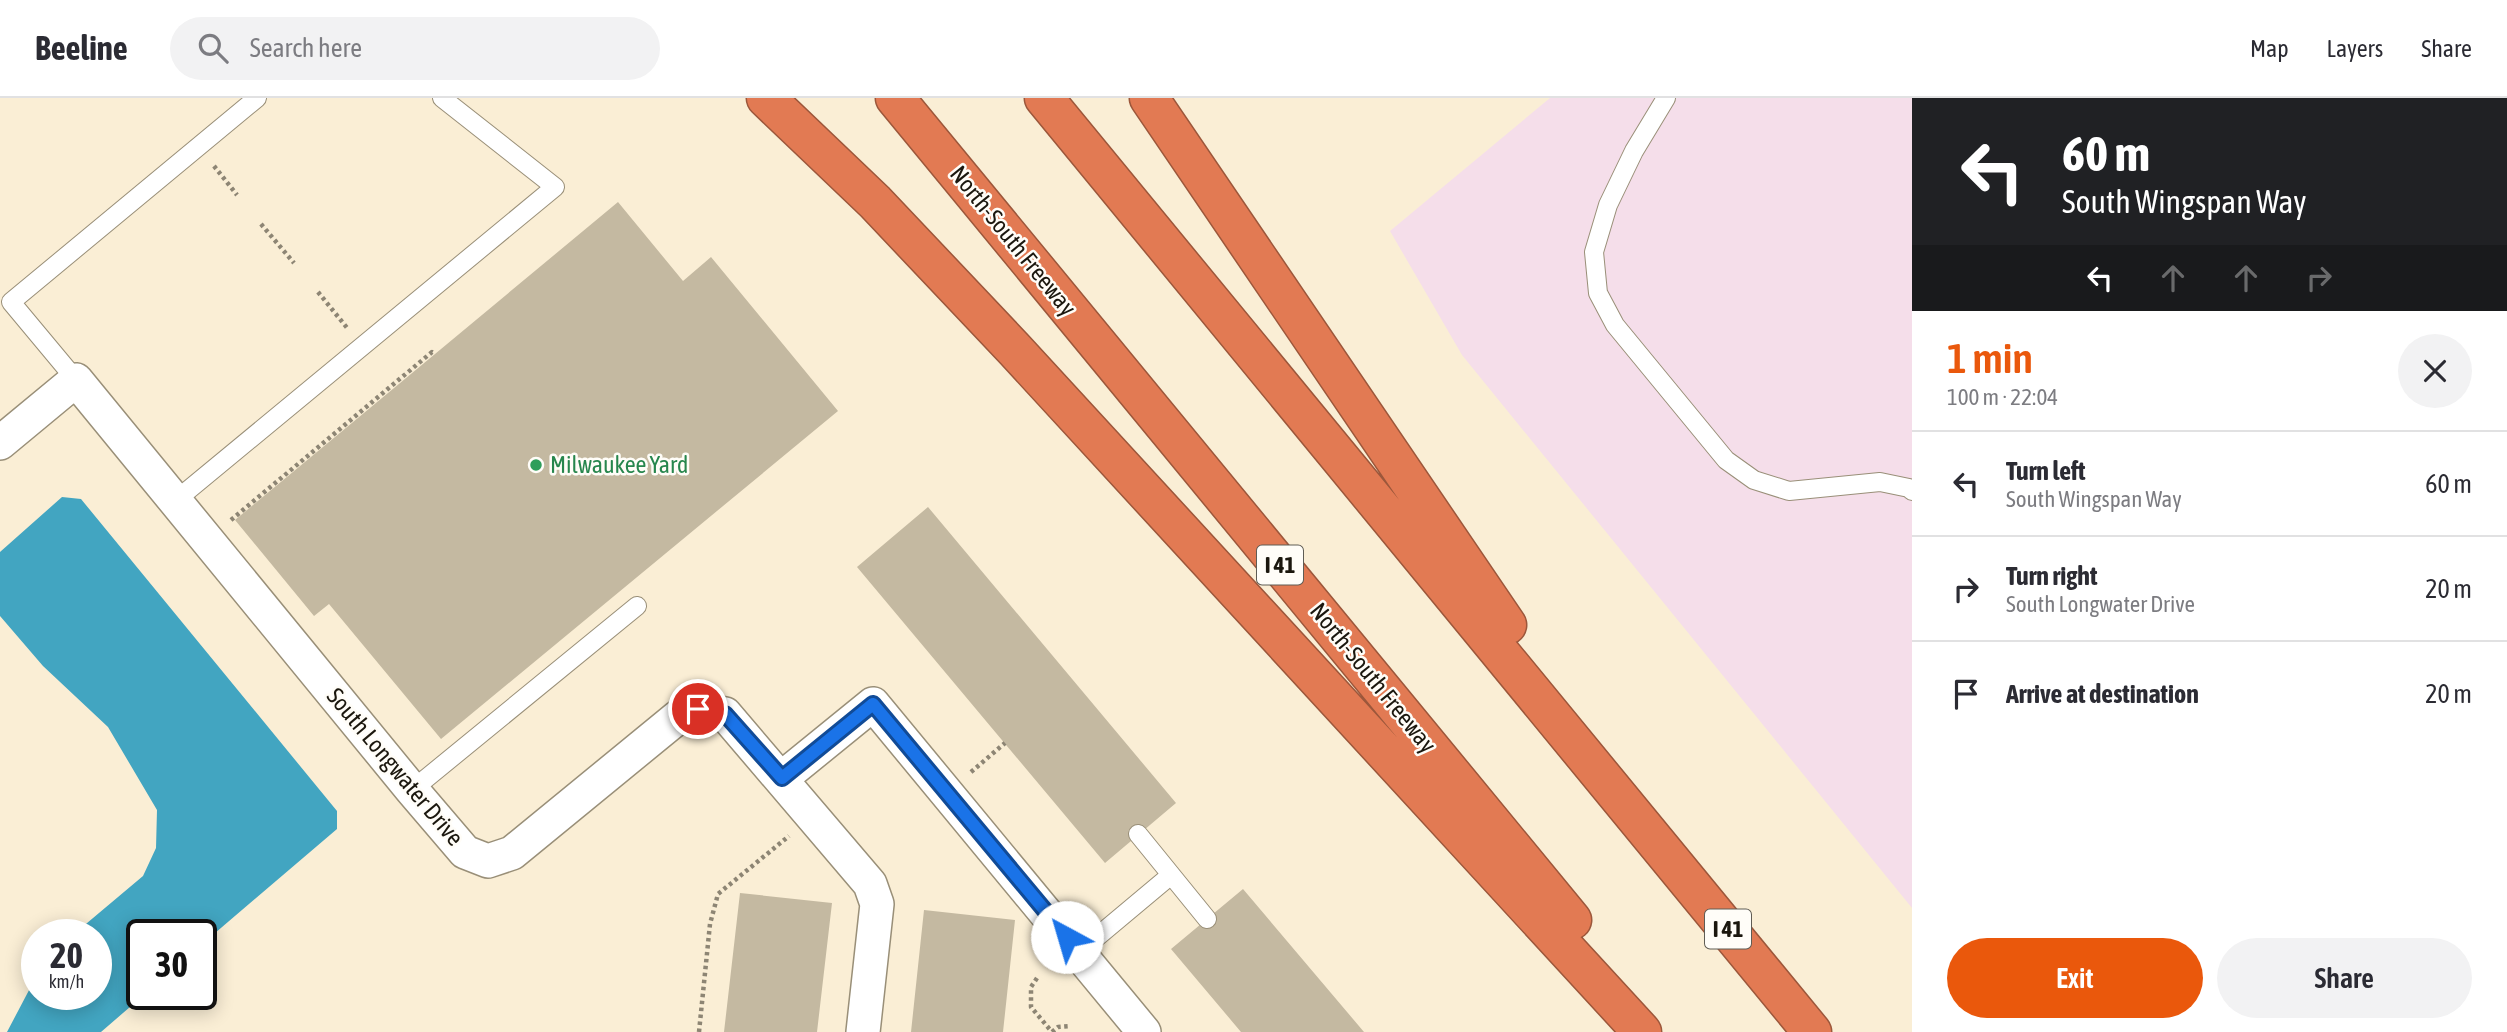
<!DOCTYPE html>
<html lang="en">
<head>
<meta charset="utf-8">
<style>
  body { margin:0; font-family:"Asap Condensed",sans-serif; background:#f2f2f3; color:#2b2b33; height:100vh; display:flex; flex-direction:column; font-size:26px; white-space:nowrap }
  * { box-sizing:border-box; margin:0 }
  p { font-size:23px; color:#7c7c81 }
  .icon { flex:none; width:38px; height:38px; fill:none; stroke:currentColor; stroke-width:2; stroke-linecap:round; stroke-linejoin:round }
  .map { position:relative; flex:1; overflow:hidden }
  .side { display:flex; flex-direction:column; background:#fff; width:595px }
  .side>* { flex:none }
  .guide { background:#202124; color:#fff; overflow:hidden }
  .speed { position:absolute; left:21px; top:821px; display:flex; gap:14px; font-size:35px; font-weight:700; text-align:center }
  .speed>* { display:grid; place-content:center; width:91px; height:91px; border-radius:50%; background:#fff; box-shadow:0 4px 18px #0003; line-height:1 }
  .speed small { font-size:18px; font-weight:400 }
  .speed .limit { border:4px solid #111; border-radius:10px; background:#fff; color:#111 }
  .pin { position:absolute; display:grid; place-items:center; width:60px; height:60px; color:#fff; margin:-30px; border:4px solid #fff; border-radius:50%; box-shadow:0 2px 7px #0007 }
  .me { position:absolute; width:77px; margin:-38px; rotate:321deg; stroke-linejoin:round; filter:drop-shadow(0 0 5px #0008) }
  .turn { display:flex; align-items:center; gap:24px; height:147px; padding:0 35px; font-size:32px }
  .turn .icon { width:91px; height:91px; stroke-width:2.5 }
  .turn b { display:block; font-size:49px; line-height:60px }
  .lanes { display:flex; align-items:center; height:66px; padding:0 35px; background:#0003; justify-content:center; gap:35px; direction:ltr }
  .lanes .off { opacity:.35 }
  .round { display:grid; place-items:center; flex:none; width:74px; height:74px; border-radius:37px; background:#f2f2f3 }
  .headline { display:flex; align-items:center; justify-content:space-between; height:119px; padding:0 35px }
  h1 { font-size:42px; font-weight:600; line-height:52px; color:#ea580c }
  .button { display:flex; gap:14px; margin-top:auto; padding:14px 35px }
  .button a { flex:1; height:80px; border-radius:42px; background:#ea580c; color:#fff; font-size:28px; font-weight:600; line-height:80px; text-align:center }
  .button a+a { background:#f2f2f3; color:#2b2b33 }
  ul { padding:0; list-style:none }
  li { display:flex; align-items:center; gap:21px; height:105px; padding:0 35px; border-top:2px solid #e1e1e2 }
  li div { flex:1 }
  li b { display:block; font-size:26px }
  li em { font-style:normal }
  header { display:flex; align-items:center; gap:42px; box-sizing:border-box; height:98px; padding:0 35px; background:#fff; border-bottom:2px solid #e1e1e2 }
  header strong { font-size:33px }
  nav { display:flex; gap:38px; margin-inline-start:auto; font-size:24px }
  .search { width:490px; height:63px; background:#f2f2f3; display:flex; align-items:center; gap:18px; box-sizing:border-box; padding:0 24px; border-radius:38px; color:#7c7c81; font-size:26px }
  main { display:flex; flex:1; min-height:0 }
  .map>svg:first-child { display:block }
  .commercial { fill:#f5deea }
  .water { fill:#42a5c1 }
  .building { fill:#c4b9a1 }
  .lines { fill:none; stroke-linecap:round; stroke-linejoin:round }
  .service-casing { stroke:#998f78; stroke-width:20 }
  .minor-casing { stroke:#998f78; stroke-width:36 }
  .motorway-casing { stroke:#9c573b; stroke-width:41 }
  .path { stroke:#8d8574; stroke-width:4.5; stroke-dasharray:3.5 3.5; stroke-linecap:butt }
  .service { stroke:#fff; stroke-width:18 }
  .minor { stroke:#fff; stroke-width:33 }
  .motorway { stroke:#e27a53; stroke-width:38 }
  .route-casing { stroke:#114b97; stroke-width:18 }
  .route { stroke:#1a73e8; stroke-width:12 }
  .leisure-dot { fill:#2e9e5b; stroke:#fffdf8; stroke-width:2.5 }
  .labels { text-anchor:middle; stroke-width:5; stroke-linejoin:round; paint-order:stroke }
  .shield { fill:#fffdf8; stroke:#5f5c54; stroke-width:2 }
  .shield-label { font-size:23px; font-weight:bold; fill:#1b170e }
  .street-label { font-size:24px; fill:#1b170e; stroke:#fffdf8 }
  .leisure-label { font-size:24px; fill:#27864d; stroke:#fffdf8; text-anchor:start }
</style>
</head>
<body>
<header>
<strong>Beeline</strong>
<div class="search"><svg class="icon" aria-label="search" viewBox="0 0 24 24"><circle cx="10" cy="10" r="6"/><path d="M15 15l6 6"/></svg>Search here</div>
<nav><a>Map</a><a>Layers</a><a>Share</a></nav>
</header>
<main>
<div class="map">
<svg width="1912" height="934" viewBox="0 0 1912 934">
  <rect width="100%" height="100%" fill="#faeed5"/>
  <path class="commercial" d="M1550,0H1912V810L1462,257L1390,133Z"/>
  <path class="water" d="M62,399L81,401L337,713V731L201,847V836H142V896H145L101,934H7L37,877V896H96V836H74L143,778L156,750L157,712L108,629L43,568L0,518V454Z"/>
  <path class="building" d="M618,104L683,183L711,159L838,313L441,641L329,506L314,518L235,422Z
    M928,409L1176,705L1105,765L857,469Z
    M1243,791L1364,934H1241L1171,851Z
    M740,795L832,805L817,934H724Z
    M924,812L1015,822L1003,934H911Z"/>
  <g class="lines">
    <g class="service-casing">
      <path id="service" d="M1666,0L1634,53L1608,107L1594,154L1598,195L1615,227L1726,362L1754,382L1789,393L1880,384L1909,390L1912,393
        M76,282L11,204L257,0
        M175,403L555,89L442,0
        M412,692L637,508
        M1138,736L1207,821
        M1079,854L1171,777"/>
    </g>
    <g class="minor-casing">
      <path id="minor" d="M0,345L76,282L412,692L465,754L488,763L512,755L678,619L698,611L725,616L870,786L877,806L863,934
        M782,680L873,606L1144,934"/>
    </g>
    <g class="motorway-casing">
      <path id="motorway" d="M766,0L875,104L1015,252L1642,934
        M895,0L1572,822
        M1044,0L1812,934
        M1149,0L1507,527"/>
    </g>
    <path class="path" d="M214,68L237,97
      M261,126L294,165
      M318,194L348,231
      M231,422L432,254L435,256
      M971,674L1005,645
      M1037,880L1031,889V909L1052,934
      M699,934L710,826L718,796L789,738
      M1052,934L1058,929L1071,928"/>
    <use href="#service" class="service"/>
    <use href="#minor" class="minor"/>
    <use href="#motorway" class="motorway"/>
  </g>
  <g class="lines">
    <g class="route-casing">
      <path id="route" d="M698,611L725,616L782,680L873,606L1067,839"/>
    </g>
    <use href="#route" class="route"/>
  </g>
  <circle class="leisure-dot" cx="536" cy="367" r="7"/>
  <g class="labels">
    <g class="shield">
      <rect x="1257" y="447.5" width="46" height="39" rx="5"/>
      <rect x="1705" y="811.5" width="46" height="39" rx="5"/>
    </g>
    <g class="shield-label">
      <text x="1280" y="475">I 41</text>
      <text x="1728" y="839">I 41</text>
    </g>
    <g class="street-label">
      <text transform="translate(1013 143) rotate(51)" y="8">North-South Freeway</text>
      <text transform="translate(1373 580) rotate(51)" y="8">North-South Freeway</text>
      <text transform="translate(395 669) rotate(50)" y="8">South Longwater Drive</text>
    </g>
    <g class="leisure-label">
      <text x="550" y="375">Milwaukee Yard</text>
    </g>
  </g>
</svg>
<div class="speed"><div>20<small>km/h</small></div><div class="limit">30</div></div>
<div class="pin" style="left:698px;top:611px;background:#d93025"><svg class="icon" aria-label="arrive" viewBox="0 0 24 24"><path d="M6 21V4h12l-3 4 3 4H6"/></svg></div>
<svg class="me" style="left:1067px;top:839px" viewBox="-20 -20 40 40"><circle r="19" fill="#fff"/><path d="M0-13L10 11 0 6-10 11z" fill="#1a73e8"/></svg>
</div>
<section class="side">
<div class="guide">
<div class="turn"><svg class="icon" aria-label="left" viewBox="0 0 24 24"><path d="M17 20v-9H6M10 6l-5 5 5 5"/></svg><div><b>60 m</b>South Wingspan Way</div></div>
<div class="lanes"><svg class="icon" aria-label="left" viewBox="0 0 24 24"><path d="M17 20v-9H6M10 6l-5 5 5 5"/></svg><svg class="icon off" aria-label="ahead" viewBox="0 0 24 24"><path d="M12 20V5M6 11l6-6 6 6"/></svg><svg class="icon off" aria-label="ahead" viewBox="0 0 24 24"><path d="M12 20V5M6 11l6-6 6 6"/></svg><svg class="icon off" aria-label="right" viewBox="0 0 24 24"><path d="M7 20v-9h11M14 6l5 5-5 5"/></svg></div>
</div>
<div class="headline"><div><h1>1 min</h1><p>100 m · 22:04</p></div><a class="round"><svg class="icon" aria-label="close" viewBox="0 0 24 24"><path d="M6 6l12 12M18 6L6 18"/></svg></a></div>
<ul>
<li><svg class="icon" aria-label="left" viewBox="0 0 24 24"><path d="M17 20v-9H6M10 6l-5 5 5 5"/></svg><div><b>Turn left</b><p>South Wingspan Way</p></div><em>60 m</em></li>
<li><svg class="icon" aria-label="right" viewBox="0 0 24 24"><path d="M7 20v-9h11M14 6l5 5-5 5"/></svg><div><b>Turn right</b><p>South Longwater Drive</p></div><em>20 m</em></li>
<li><svg class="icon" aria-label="arrive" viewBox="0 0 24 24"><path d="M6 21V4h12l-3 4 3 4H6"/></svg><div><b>Arrive at destination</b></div><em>20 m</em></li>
</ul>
<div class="button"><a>Exit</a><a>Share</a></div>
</section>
</main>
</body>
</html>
